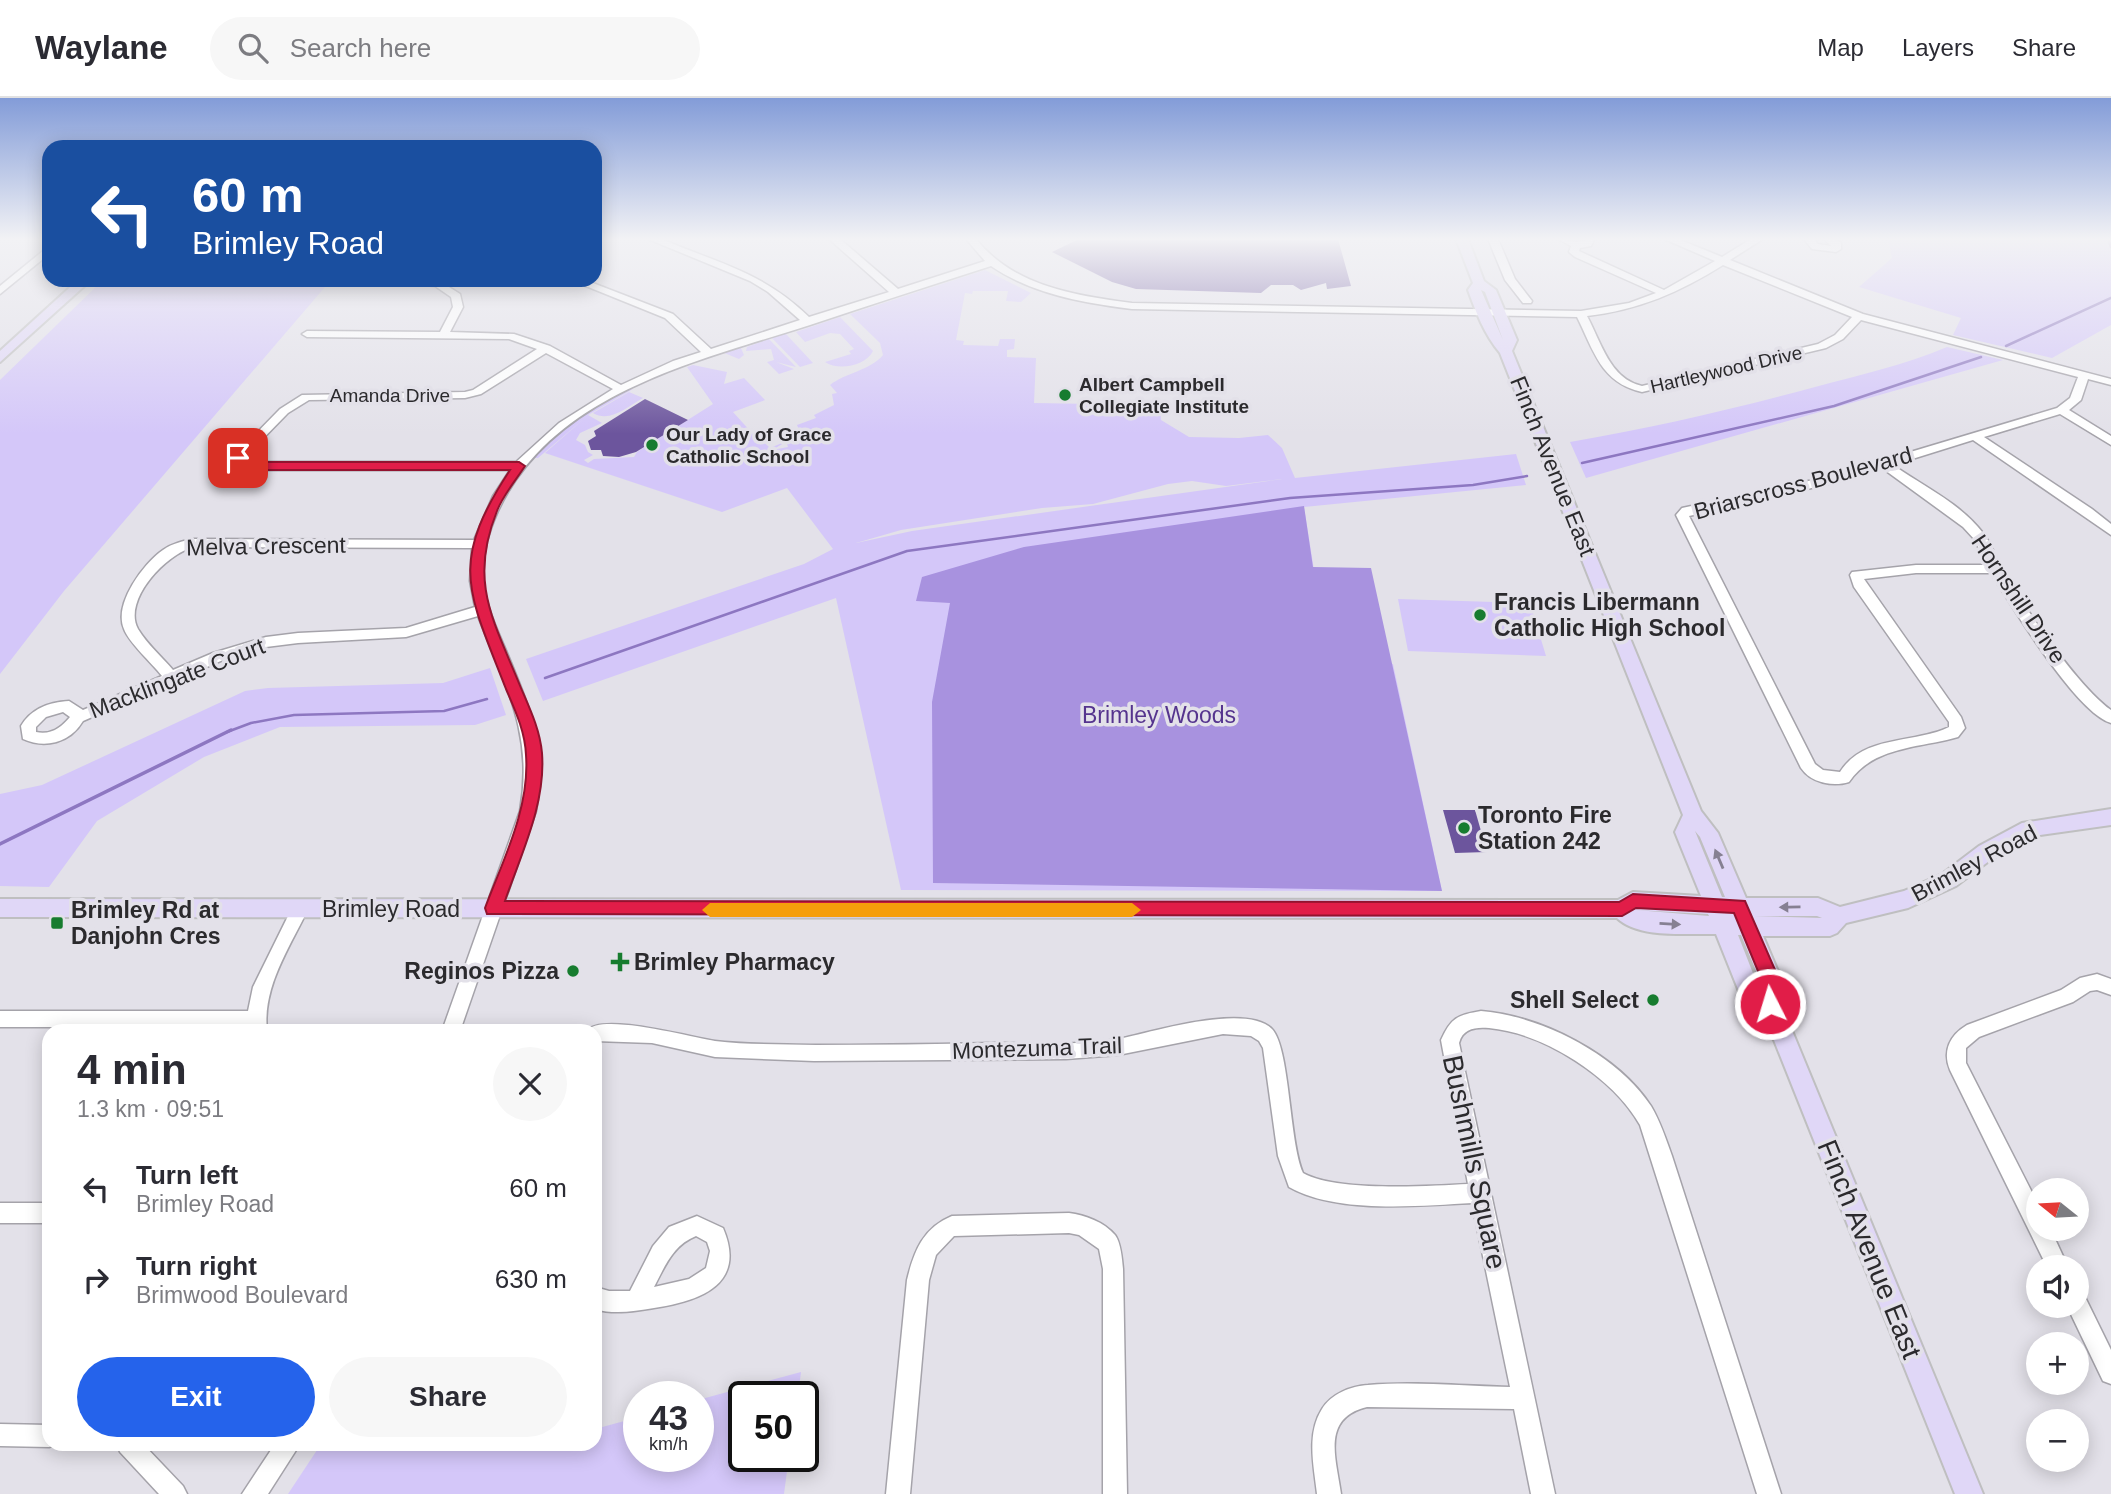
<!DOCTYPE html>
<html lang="en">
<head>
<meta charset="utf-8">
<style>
  body { margin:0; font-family:Arial,sans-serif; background:#f7f7f7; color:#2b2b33; height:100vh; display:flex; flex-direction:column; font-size:26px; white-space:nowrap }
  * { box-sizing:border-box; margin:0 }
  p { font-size:23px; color:#7c7c81 }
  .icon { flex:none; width:38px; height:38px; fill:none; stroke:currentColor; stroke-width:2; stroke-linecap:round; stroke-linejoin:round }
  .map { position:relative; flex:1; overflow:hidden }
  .details { position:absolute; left:42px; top:926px; width:560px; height:427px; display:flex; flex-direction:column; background:#fff; border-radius:21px; box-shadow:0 4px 18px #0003 }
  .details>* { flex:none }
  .guide { position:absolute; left:42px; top:42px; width:560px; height:147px; border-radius:21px; box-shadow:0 4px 18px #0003; background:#1a4fa0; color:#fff; overflow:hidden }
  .needle { width:46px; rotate:288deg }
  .fabs { position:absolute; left:2026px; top:1080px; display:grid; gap:14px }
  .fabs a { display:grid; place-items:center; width:63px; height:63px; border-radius:50%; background:#fff; box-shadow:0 4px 18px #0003; font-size:35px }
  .speed { position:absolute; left:623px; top:1283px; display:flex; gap:14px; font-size:35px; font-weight:700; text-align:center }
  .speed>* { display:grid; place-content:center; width:91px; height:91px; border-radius:50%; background:#fff; box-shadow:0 4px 18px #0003; line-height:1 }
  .speed small { font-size:18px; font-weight:400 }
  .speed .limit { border:4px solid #111; border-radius:10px; background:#fff; color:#111 }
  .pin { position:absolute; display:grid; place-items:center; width:60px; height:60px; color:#fff; margin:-30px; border-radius:14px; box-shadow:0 4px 10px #0006 }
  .me { position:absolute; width:77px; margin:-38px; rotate:355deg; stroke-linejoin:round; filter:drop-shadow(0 0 5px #0008) }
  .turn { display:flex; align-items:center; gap:24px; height:147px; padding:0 35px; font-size:32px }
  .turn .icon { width:91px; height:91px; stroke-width:2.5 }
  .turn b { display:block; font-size:49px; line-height:60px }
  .round { display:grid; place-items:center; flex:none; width:74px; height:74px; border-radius:37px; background:#f7f7f7 }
  .summary { display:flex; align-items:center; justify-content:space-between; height:119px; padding:0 35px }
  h1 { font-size:42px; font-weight:700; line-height:52px }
  .primary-button { display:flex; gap:14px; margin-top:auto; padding:14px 35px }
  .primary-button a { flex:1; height:80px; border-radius:42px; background:#2563eb; color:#fff; font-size:28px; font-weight:700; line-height:80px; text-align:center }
  .primary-button a+a { background:#f7f7f7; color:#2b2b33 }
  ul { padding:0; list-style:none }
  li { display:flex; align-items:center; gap:21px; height:91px; padding:0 35px }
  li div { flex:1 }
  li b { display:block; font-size:26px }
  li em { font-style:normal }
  header { display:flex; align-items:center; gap:42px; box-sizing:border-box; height:98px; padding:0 35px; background:#fff; border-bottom:2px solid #e1e1e2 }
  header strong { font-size:33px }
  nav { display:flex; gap:38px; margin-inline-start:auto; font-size:24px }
  .search { width:490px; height:63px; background:#f7f7f7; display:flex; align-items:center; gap:18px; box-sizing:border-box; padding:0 24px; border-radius:38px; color:#7c7c81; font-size:26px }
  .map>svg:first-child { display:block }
  .green { fill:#d4c7f9; fill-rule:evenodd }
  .forest { fill:#a892df }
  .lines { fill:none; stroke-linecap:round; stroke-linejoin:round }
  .stream-far1 { stroke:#8d77c1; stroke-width:2.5 }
  .stream { stroke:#8d77c1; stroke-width:3.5 }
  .building { fill:#6c559d }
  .minor-casing { stroke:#a5a3aa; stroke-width:3 }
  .major-casing { stroke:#bfbfc0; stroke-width:4 }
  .minor { fill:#fff; fill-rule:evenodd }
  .major { fill:#e0d7f7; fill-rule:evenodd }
  .oneway { fill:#868092 }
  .route { fill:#e11d48; stroke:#92132f; stroke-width:2 }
  .slow { fill:#f59e0b }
  .poi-dot { fill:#177c2f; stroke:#e3e1e9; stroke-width:2.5 }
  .labels { text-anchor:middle; stroke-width:7; stroke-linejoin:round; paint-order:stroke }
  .far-street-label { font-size:19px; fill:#2b2a2d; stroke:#e3e1e9 }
  .far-poi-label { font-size:19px; font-weight:bold; fill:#2b2a2d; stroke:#e3e1e9; text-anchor:start }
  .street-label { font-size:23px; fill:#2b2a2d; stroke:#e3e1e9 }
  .poi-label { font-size:23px; font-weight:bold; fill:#2b2a2d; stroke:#e3e1e9; text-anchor:start }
  .park-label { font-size:23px; fill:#55348e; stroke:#e3e1e9 }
  .near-street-label { font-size:28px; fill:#2b2a2d; stroke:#e3e1e9 }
</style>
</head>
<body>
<header>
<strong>Waylane</strong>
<div class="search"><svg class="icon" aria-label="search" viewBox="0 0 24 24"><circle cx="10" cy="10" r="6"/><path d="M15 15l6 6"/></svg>Search here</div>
<nav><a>Map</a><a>Layers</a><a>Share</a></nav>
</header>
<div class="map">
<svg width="2111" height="1396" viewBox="0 0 2111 1396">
  <rect width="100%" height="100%" fill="#e3e1e9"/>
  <path class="green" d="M1888,141H2111V227L2052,260L1953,237L1961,220L1859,189L1892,160Z
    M985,172L1031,195L1021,204L1006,203L1008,193H973L972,196L965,195L956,242L964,243L963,247L998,248L1000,241H1015L1014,251L1007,252V259L1036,260L1034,305L1154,307L1160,310L1161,322L1189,339L1239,340L1268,337L1282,350L1295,380L1516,356L1526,387L1304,409L1329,566H1393L1442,793L901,792L836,500L543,603L526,561L804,466L833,451L787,390L722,414L545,355L586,319L538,360H533C553,340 605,293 633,291L588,317L602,325L580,335L576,342L585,347L588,354L593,357L584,362L588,365L594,361L634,359L637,354L713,306L687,269L693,267L727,274L724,286L744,280L765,302L733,314L762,346L765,345L770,350L782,345L780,340L784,345L772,352L788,349L786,343L801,337L797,327L816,320L814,317L834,307L832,296L837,295L830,287C845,275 871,272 883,257L880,245L850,216ZM1282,381L912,433L856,445L901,432L1042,410L1093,406L1168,386L1192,383L1226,388Z
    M103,182H331L64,493L0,576V282Z
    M840,219L873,253C866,268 838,273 825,264L851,256L849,253L854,251L840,236L830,235L805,244L796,234Z
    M779,235L786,236L813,265L800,269L770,238Z
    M767,239L796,269L776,264L794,271L779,276L767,264L774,262L771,251L746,253L747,249L766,242L741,250L744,257L739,261L722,254Z
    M1947,249L2003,262L1586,380L1570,344C1652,330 1734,311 1815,289C1860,277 1904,267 1947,249Z
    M629,294L643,300C627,309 610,325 593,315Z
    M1398,501L1530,505L1546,558L1408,553Z
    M490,570L506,617L475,627L280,629L204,659L97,723L49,789L0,788V696L42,687L245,593L268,590L443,585Z
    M801,1274L798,1298H744V1358H789L784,1396H288L321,1346H595V1331L639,1319V1358H698V1302Z"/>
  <path class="forest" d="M1304,408L1313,469L1371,470L1442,793L933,785L932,604L950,505L916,503L922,479L1024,449Z"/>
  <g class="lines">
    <path class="stream-far1" d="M2108,141L2111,149
      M2006,248L2111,200
      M1582,365L1834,308L1981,259
      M545,580L907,453L1290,400L1473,387L1527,378
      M227,634L251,625L294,617L444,613L487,601"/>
    <path class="stream" d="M0,746L231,632"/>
  </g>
  <path class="building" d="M1079,141H1338L1351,188L1327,191L1326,185L1301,192L1293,187H1271L1261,195L1136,191L1112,184L1052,154Z
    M645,301L688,322L636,354L619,359L603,358L601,352H591L588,343L596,338L594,333Z
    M1443,712H1475L1487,754L1455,755Z"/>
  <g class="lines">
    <g class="minor-casing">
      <path id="minor" d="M648,141H661C718,165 763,174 809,219L889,194L829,141H840L898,191L985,163L966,141H976C1013,188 1076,198 1132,205L1581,213L1629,205L1656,195L1575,159L1569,154L1571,148L1558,141L1577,144L1595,141L1591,148L1580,150L1579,153L1664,192L1715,163L1664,141H1678L1722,159L1751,141H1763L1730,162L1863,216L2111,281V287L2088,281L2081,302L2069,312L2111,338V347L2060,316L1984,339L2092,411L2111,426V437L1973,342L1893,367C1923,388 1960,405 1983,435C1992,446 1996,461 2003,472C2024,509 2078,589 2111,612V625C2076,615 2012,508 1991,475H1916L1864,481L1961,619L1965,630L1958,639C1921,650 1873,648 1849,684C1833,689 1811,685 1801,670L1676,417L1682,410L1827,379L2057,310L2070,300L2078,279L1861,222L1843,241L1826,250L1642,294C1601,285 1594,253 1577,219L1132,211C1083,205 1032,196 991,168C931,187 870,207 810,227C698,263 552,295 498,413C489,433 483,453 483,475C483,503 496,529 507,555C531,613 547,650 536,713L460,933H442L520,713C534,635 505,588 478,518L406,539L298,545L266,549L223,562L83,623C70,645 45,651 23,641L21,628C31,611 49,604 69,603L83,612L162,578C152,565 129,545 124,531C113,506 144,465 163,452C173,445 183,443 194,441L474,442L493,398L510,372H244L240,371L232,360L280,311L302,297L465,294L473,292L537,251L509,241L307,239L302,236L307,233L440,234L453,209L451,199L435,188L400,185L395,182H438L460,196L463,209L450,234L514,236L550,248L621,287L673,263L701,254L665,220L571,182H585L673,216L711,251L800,222L768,194L750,183ZM1723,167L1852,219L1835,237L1818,246L1642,288C1610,281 1601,244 1587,218C1639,212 1680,194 1723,167ZM546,255L613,291L559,325L516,364H247L244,360L288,315L309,302L465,300L481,296ZM1882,370L1963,429L1975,442L1986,467H1916L1852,474L1850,477L1854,489L1949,624V629C1915,646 1864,636 1840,674L1823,672L1815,666L1689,418L1829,386ZM194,449L472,450L470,483L475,509L406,530L298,535L266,539L213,555L173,572C162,559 147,546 138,531C122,502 167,455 194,449ZM63,614L70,619C61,630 51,637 36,634V629L46,619Z
        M1488,141H1498L1515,181L1532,203L1531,205H1523L1505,182Z
        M1804,141H1814L1818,146L1831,148L1824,141H1836L1841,145V151L1836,154L1812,151Z
        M49,148V156L0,196V188Z
        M300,804L306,806L308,811C290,849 262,889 267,933H249L248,929H0V913H248L253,889L294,806Z
        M2097,876L2111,881V897L2097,892L2090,893L2073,904L1979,939L1966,950V965L2039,1108V1130H2050L2068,1169H2047L1950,972C1942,953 1950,937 1967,927L2061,892L2080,880Z
        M1481,913C1541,918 1617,956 1651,1008C1660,1023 1666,1041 1672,1058L1781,1396H1757L1640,1027C1613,979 1544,935 1489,930C1476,929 1463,930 1459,945L1555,1396H1531L1514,1311L1367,1309C1321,1320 1336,1360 1341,1396H1317C1314,1369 1306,1336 1322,1311C1331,1296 1351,1288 1368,1287C1415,1283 1463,1288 1510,1289L1472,1105C1419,1108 1336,1116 1289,1089L1278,1058L1263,950L1259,943L1251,938L1223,936L1118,957L1066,961L814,963L715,959L652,945L595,943V933H587C600,914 693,940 715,943C748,947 783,946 816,947C876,947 936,946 996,945C1037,945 1082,948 1123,940C1155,933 1247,905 1272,931C1290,950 1289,1043 1303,1075C1337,1094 1428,1088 1468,1086L1441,942C1451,920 1457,917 1481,913Z
        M0,1105H49V1125H0Z
        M1069,1115C1085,1117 1104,1124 1115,1137C1121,1145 1122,1161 1123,1171L1127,1396H1103V1171L1099,1151L1079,1137L1069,1135L954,1138L936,1157L929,1182L910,1396H886L907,1182C914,1153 923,1130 952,1118Z
        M697,1118L723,1130C747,1186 701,1203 654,1210C634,1213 615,1217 595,1211V1189L609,1193H630L653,1148L669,1129ZM696,1138L707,1144L710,1153L706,1170L689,1181L654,1189C665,1168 673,1147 696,1138Z
        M2077,1196L2085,1199L2111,1252V1286L2103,1283L2067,1208H2077Z
        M0,1326L49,1327V1346H57L49,1349L0,1348Z
        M117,1346H143L183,1388L187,1396H159L120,1354Z
        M275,1346H300L268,1396H242Z"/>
    </g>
    <g class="major-casing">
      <path id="major" d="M1456,141H1468L1484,183L1496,192L1517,242L1512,253L1701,713L1718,735L1746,800H1818L1840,809L1904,793L1942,776L1979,748L2022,725L2111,711V727L2033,738L1993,760L1956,788L1908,810L1846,825L1837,835L1830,838H1763L1785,890L1781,906L1983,1396H1955L1762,912L1740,896L1716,836C1687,835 1639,841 1617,820L0,819V801L1618,802L1633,794L1701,798L1675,734L1683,717L1500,255C1484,236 1476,214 1468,192L1473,185ZM1481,192L1485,194L1503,242ZM1695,733L1700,739L1725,799H1722ZM1636,812L1708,816L1709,818ZM1754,818H1817L1822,820ZM1738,837H1741L1762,887L1756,883Z
        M78,182H91L0,264V253Z"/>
    </g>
    <use href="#minor" class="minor"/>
    <use href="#major" class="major"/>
  </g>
  <defs><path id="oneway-solid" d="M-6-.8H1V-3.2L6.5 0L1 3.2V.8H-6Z" transform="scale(1.75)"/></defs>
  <g class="oneway">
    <use href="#oneway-solid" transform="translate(1719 761) rotate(-113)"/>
    <use href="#oneway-solid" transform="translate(1790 809) rotate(179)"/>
    <use href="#oneway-solid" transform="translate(1670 826) rotate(3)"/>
  </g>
  <linearGradient id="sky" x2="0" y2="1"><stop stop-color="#839cd8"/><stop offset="0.42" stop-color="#f2f2f5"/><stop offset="1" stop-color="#f2f2f5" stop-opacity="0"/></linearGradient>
  <rect width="2111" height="336" fill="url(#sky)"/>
  <path class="route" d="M234,357H242L247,364H519L525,368C516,382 503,397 497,413C468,485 494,523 521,590C530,611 540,632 542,655C546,706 521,756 505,803L1619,804L1633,796L1745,803L1783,890L1776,912H1764L1761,906L1765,890L1734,815L1636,810L1622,818L487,816L485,810C503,762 530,710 526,657C525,633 515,612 506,591C468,493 448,466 510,372H244L234,363Z"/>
  <path class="slow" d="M710,805H1132L1141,812L1132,819H710L702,812Z"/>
  <g class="poi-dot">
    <circle cx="1065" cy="297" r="7"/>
    <circle cx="652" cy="347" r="7"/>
    <circle cx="1480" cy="517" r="7"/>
    <circle cx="1464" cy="730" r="7"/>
    <rect x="50" y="818" width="14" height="14" rx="3.5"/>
    <path d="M616.5 853.5h7v7h7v7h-7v7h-7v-7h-7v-7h7z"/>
    <circle cx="573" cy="873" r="7"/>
    <circle cx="1653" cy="902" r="7"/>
  </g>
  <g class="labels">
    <g class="far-street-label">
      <text transform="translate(1726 271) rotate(-13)" y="7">Hartleywood Drive</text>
      <text x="390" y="304">Amanda Drive</text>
    </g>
    <g class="far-poi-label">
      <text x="1079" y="293">Albert Campbell<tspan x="1079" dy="22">Collegiate Institute</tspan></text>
      <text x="666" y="343">Our Lady of Grace<tspan x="666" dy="22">Catholic School</tspan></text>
    </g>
    <g class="street-label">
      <text transform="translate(1553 368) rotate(68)" y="8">Finch Avenue East</text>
      <text transform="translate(1803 385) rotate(-15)" y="8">Briarscross Boulevard</text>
      <text transform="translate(266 448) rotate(-1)" y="8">Melva Crescent</text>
      <text transform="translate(2019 501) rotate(56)" y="8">Hornshill Drive</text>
      <text transform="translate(177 580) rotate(-21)" y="8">Macklingate Court</text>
      <text transform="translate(1974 765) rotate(-28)" y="8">Brimley Road</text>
      <text x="391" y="819">Brimley Road</text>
      <text transform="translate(1037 950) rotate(-2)" y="8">Montezuma Trail</text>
    </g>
    <g class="poi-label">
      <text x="1494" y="512">Francis Libermann<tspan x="1494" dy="26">Catholic High School</tspan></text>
      <text x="1478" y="725">Toronto Fire<tspan x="1478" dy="26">Station 242</tspan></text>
      <text x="71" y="820">Brimley Rd at<tspan x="71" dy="26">Danjohn Cres</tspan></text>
      <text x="634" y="872">Brimley Pharmacy</text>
      <text x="559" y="881" text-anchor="end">Reginos Pizza</text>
      <text x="1639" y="910" text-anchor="end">Shell Select</text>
    </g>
    <g class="park-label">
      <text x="1159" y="625">Brimley Woods</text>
    </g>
    <g class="near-street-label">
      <text transform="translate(1475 1064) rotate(78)" y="10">Bushmills Square</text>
      <text transform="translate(1870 1151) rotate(68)" y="10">Finch Avenue East</text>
    </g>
  </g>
</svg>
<div class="fabs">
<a><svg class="needle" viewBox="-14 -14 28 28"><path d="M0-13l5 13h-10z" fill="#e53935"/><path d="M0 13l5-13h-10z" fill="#7c7c81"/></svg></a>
<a><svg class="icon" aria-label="sound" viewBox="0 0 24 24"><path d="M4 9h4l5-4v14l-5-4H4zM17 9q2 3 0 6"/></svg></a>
<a>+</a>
<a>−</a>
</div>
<div class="speed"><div>43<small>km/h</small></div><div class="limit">50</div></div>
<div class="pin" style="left:238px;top:360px;background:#d93025"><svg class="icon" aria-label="arrive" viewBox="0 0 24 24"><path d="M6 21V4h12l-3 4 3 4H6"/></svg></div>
<svg class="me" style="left:1770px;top:906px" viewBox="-20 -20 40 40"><circle r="17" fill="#e11d48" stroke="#fff" stroke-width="3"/><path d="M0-11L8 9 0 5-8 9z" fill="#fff"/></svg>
<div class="guide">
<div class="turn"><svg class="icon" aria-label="left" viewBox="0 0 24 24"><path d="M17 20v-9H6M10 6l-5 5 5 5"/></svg><div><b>60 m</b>Brimley Road</div></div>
</div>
<section class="details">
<div class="summary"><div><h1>4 min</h1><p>1.3 km · 09:51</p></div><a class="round"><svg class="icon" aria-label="close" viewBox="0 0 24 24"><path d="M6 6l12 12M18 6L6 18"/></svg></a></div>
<ul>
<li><svg class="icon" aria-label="left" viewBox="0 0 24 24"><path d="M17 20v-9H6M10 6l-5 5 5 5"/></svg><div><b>Turn left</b><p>Brimley Road</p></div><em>60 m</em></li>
<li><svg class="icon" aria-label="right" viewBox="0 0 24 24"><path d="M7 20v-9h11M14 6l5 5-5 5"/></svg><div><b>Turn right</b><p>Brimwood Boulevard</p></div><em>630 m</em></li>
</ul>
<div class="primary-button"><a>Exit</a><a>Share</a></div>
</section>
</div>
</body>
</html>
